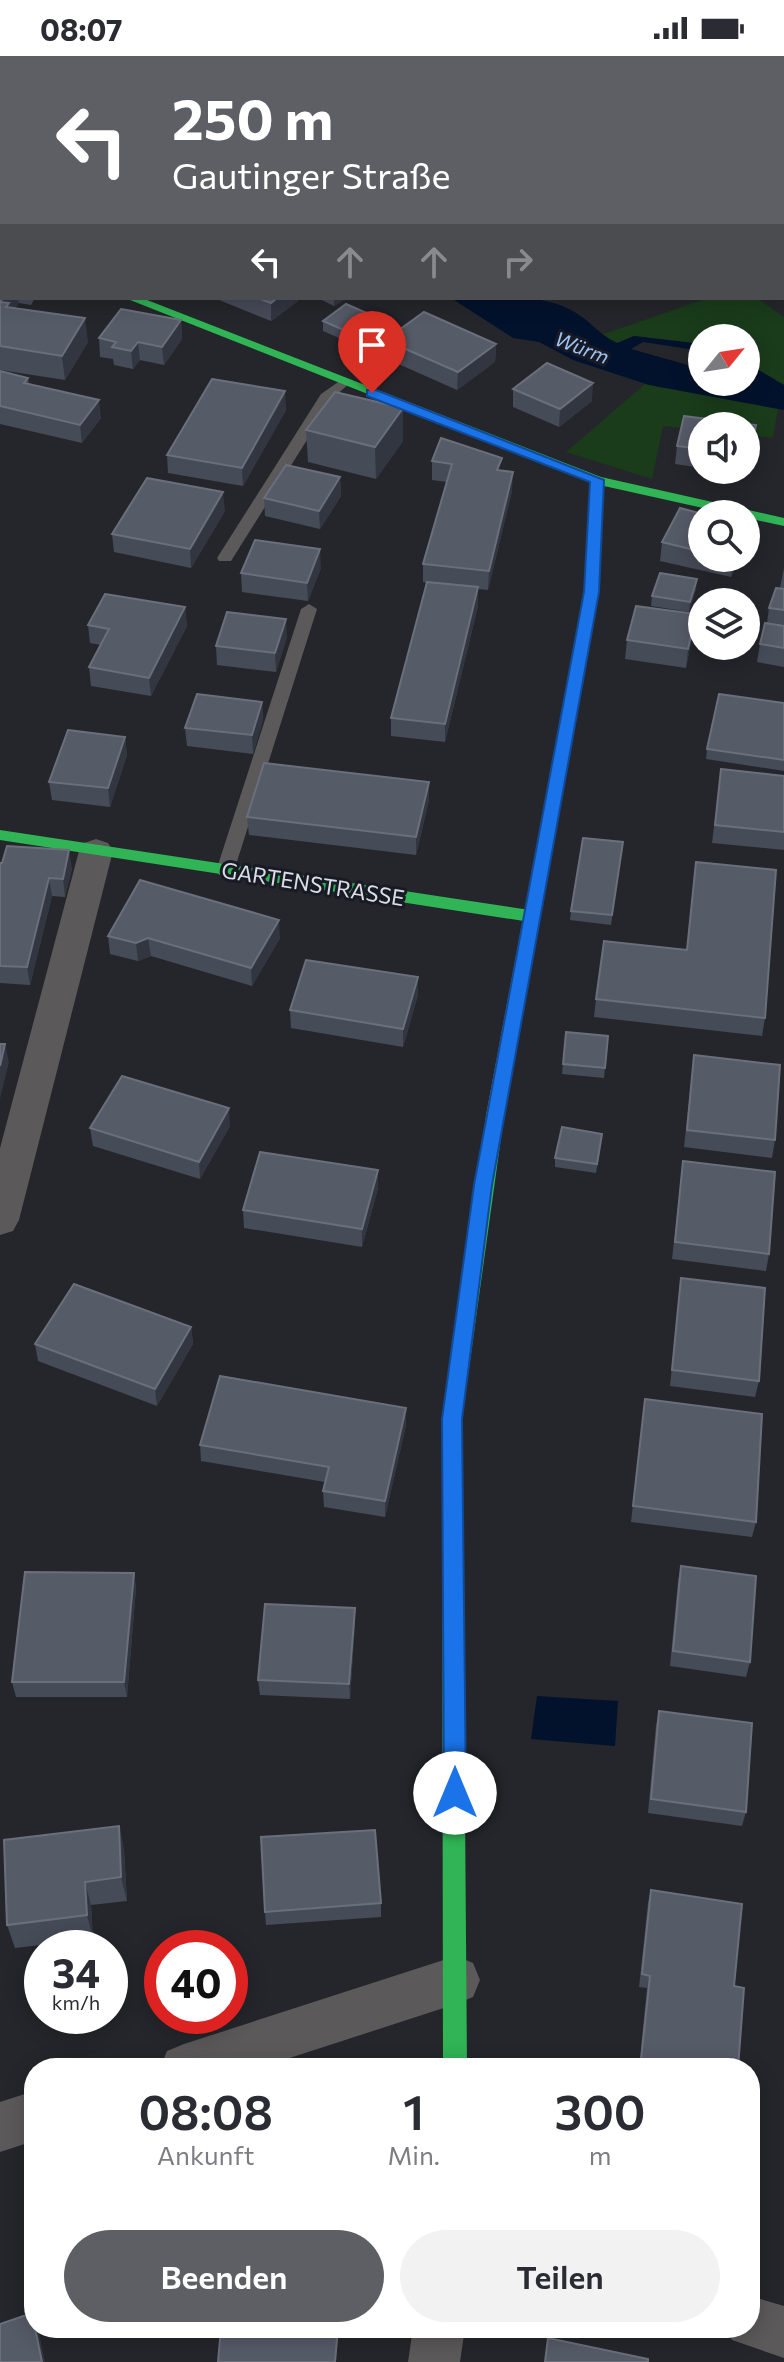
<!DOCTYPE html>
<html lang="de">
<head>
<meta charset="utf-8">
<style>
  body { margin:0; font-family:Commissioner,sans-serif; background:#f2f2f3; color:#2b2b33; height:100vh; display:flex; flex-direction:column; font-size:30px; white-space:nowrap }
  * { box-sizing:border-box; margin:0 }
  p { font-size:26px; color:#7c7c81 }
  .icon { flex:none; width:44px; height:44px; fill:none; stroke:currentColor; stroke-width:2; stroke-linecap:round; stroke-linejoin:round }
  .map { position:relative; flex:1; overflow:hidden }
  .panel { position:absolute; left:24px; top:2002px; width:736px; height:280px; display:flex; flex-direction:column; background:#fff; border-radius:32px; box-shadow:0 4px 20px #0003 }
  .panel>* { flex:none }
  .guide { position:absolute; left:0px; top:0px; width:784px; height:244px; box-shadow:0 4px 20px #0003; background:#5d5f65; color:#fff; overflow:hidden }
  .needle { width:52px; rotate:60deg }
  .fabs { position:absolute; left:688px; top:268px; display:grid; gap:16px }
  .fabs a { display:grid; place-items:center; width:72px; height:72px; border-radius:50%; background:#fff; box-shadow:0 4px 20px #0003; font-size:40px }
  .speed { position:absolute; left:24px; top:1874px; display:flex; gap:16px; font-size:40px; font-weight:700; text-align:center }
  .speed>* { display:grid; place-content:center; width:104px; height:104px; border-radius:50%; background:#fff; box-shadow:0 4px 20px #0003; line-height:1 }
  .speed small { font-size:20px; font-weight:400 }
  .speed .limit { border:12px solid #d22; background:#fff; color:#111 }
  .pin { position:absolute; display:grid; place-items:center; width:68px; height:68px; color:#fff; margin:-82px -34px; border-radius:50% 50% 50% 0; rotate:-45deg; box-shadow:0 0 8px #0007 }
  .pin .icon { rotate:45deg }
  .me { position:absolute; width:88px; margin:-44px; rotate:0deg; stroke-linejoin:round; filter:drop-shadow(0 0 6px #0008) }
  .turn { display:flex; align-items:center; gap:28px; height:168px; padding:0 40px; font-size:36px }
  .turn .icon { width:104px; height:104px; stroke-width:2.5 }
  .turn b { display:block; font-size:56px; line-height:68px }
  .lanes { display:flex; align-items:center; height:76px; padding:0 40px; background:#0003; justify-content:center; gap:40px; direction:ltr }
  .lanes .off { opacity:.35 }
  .eta { display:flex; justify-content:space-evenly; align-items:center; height:136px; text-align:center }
  .eta b { font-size:48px; font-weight:600; line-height:56px }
  .primary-button { display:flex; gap:16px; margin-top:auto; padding:16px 40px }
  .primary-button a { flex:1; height:92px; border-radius:48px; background:#5d5f65; color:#fff; font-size:32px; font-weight:600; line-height:92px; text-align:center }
  .primary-button a+a { background:#f2f2f3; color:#2b2b33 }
  .status { display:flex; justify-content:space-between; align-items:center; height:56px; padding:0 40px; background:#fff; direction:ltr }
  .status svg { height:22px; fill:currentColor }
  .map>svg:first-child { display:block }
  .green { fill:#1a3c1b }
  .water { fill:#03122c }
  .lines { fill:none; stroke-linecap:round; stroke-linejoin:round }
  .lane { fill:#5b5959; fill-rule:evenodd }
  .street { fill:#5b5959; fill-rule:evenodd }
  .fast { fill:#30b455; fill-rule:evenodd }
  .slow { fill:#ff9f0a; fill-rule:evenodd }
  .wall { fill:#464b58 }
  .shaded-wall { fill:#323640 }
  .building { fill:#565b68; stroke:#6b6f7b; stroke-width:2 }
  .route { fill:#1a73e8; stroke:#114b97; stroke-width:2 }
  .labels { text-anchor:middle; stroke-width:6; stroke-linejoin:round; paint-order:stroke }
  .far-water-label { font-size:20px; font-style:italic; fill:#9ec3f6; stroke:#181b25 }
  .street-label { font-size:22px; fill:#dbdee4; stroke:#181b25 }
</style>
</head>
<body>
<div class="status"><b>08:07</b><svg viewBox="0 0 49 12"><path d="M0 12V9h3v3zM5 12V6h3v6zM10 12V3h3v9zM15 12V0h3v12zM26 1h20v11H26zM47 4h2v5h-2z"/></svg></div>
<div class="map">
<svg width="784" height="2306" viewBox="0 0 784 2306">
  <rect width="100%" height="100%" fill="#24262b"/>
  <path class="green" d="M708,242H757L784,261V329L757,313L746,299V282H702V288L634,280L618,287L601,279Z
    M645,328L778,353L773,382L746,379V370H702V374L663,370L652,423L566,396Z"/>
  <path class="water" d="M451,242C491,242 535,236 571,254C589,263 599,279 617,287L634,280L702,288V295L643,286L631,293L702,313V326L756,323L746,312V299L757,313L784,329V354L649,329L573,304L539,286L513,282Z
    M537,1640L618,1645L615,1690L531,1683Z"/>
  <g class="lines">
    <path class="lane" d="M508,0H520V2H508Z
      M344,322L351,326L334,341L231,505H219L217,502L321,338Z
      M309,548L317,553L234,815L231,819H219L216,815L301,553Z"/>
    <path class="street" d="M743,0H767V2H743Z
      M96,783L108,787L113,795L19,1164L13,1175L0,1179V1092L79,795L84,787Z
      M456,1900L473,1907L480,1924L473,1941L456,1948L259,2012H160L167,1995L184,1988Z
      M34,2035V2085L0,2096V2046Z
      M750,2240L784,2250V2302L732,2284L726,2272H750Z
      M413,2272H465L460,2306H408Z"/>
    <path class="fast" d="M782,105H784V113H782Z
      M125,242H142L601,421L784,462V470L746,462V458H730L604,430L598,536L584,612L582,615H572L570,612L584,536L590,426Z
      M0,774L530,854L538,860L530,866L0,784Z
      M495,1053L504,1060L462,1363L467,2012H443L442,1363L486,1060Z"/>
    <path class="slow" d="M2,178V186L0,187V179Z
      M577,607L584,612L504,1060L495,1067L486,1060L570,612Z"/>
  </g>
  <path class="wall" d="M0,0L2,2V30L0,29Z
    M106,0H139L136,2H112Z
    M182,0H313V2H182Z
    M386,0H443L442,2H386Z
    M535,0H597V2H535Z
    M784,1V44L782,33V2Z
    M0,71H2V131L0,130Z
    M782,116H784V162L782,163Z
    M0,201L2,242H35L31,249L19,247L15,252L88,286L65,324L0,314Z
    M214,242H298V245L271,265Z
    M318,242H347L334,250Z
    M181,264L182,283L164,309L140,304L133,313L114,309L113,303L100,301L99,282Z
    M323,265L385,275L362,292L323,275Z
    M385,284L496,288L495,306L457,334L385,302Z
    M0,315L28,322L29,328L101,362L82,387L0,368Z
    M513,333L592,345L559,371L513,351Z
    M403,352V385L376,423L308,406L306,374Z
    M286,354L243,430L168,417L167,399Z
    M684,360L756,369L747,417L720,414H746V370H702V412L675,408L677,390Z
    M432,405L501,415L512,435L488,534L478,533V550L445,686L391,680V662L427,527L423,526V508L447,426L432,424Z
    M340,421L341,440L320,473L265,460L264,442Z
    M225,455L191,512L114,496L112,478Z
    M702,458V502H740L731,521L660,505L662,486Z
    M321,512L308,545L242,536L241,517Z
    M784,512V611L757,606L760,588L767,567L769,552L780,532Z
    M696,533L689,556L651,550L652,540Z
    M185,551L187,570L151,640L91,630L89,611L101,589L90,587L88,569Z
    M693,576L686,612L625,603L627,584Z
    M287,581L276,616L217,609L216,590Z
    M262,646L263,664L253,698L187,690L185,672Z
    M784,647V715L706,703L707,693Z
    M125,681L127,699L110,751L52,744L49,726Z
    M721,713L784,720V794L712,787Z
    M429,744L416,799L249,779L247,761Z
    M623,786L611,869L570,864L571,855Z
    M696,806L765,962L762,980L594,961L596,943L687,894Z
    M0,807L72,812L65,841L52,840L30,929L0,927Z
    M108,880L280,882L252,930L151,900L138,905L110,898Z
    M418,921V939L403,991L291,972L290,954Z
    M566,976L608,980L604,1022L562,1018Z
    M694,999L775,1084L772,1102L684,1091Z
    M230,1070L200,1123L93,1090L90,1072Z
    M601,1088L596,1117L555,1111V1102Z
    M683,1105L769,1198L766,1215L672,1203Z
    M378,1114V1132L362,1191L244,1172L243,1154Z
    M681,1222L759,1325L755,1341L670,1330Z
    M191,1271L193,1288L157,1350L38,1305L35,1288Z
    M645,1343L756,1466L752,1481L631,1466Z
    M406,1369L385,1461L324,1451L323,1435L325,1426L201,1405L200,1389Z
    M681,1510L750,1606L746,1621L670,1610L678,1525Z
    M134,1517L136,1532L127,1641H16L12,1626Z
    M355,1552V1567L350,1643L260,1639L258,1624Z
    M659,1655L746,1756L742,1770L648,1757L656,1669Z
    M119,1770L124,1794L127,1845L91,1849L93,1883L15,1892L7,1869Z
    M651,1834L734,1930L738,2012H639L647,1932L639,1931L648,1847Z
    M381,1847V1861L266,1869L265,1856Z"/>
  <path class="shaded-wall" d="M127,0H139L136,2H128Z
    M300,0H313V2H300Z
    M3,242H18L19,247L10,260L0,246Z
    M277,242H298V245L271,265V247Z
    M334,242H347L334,250Z
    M85,262L88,286L65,324L62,300Z
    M181,264L182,283L164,309L162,291Z
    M385,265V275L362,292V282Z
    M138,286L140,304L133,313L131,295Z
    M496,288L495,306L457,334L458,316Z
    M593,327L592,345L559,371L560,353Z
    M285,335L286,354L243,430L242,412Z
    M99,344L101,362L82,387L80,369Z
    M403,352V385L376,423L375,391Z
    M513,416L512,435L488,534L489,515Z
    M340,421L341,440L320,473L319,455Z
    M223,436L225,455L191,512L190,493Z
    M750,469L747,487L746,490V477Z
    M320,493L321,512L308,545L307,527Z
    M734,502H740L731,521Z
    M697,523L696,533L689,556L690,546Z
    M478,531V550L445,686V668Z
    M185,551L187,570L151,640L149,622Z
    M696,558L693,576L686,612L688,593Z
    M286,563L287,581L276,616L275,597Z
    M262,646L263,664L253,698L252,679Z
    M125,681L127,699L110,751L108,732Z
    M429,726V744L416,799V781Z
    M69,794L72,812L65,841L63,823Z
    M49,822L52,840L30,929L27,911Z
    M279,864L280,882L252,930L251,912Z
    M148,882L151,900L138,905L136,887Z
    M418,921V939L403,991V973Z
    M5,988L9,1006L0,1043V1010Z
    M229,1052L230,1070L200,1123L199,1106Z
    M378,1114V1132L362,1191V1173Z
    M191,1271L193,1288L157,1350L155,1333Z
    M406,1352V1369L385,1461V1445Z
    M134,1517L136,1532L127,1641L124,1626Z
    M355,1552V1567L350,1643L349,1628Z
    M119,1770L124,1794L127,1845L121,1821Z
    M85,1826L91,1849L93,1883L87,1859Z
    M35,2272H38L45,2306H42Z
    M338,2272H339L336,2306H335Z"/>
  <path class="building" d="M0,0H47L53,2H2V13L0,12Z
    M669,0H717V2H669Z
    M0,71H2V114L0,113Z
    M782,116H784V144L782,141Z
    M0,201H2L3,242L0,246L9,247L6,251L85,262L62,300L0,290Z
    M258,242H277L271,247Z
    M346,248L385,265L362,282L323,265Z
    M121,253L181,264L162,291L138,286L131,295L112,291L116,286L99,282Z
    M424,256L496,288L458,316L385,284Z
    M547,307L593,327L560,353L513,333Z
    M0,315L28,322L24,327L99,344L80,369L0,350Z
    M212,323L285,335L242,412L167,399Z
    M335,336L403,352L375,391L306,374Z
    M684,360L756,369L750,399H746V370H702V393L677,390Z
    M441,382L502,402L497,414L513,416L489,515L423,508L452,408L432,405Z
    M286,409L340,421L319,455L264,442Z
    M147,422L223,436L190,493L112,478Z
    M680,452L703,458H702V496L662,486Z
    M255,484L320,493L307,527L241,517Z
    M660,517L697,523L690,546L652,540Z
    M427,526L478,531L445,668L391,662Z
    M776,532L784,533V554L769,552Z
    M105,538L185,551L149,622L89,611L109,573L88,569Z
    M636,550L696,558L688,593L627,584Z
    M227,556L286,563L275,597L216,590Z
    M765,567L784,570V592L760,588Z
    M197,638L262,646L252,679L185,672Z
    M719,638L784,647V704L707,693Z
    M68,674L125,681L108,732L49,726Z
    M264,707L429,726L416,781L247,761Z
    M721,713L784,720V776L715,769Z
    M583,782L623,786L612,859L571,855Z
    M7,790L69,794L63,823L49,822L27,911L0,910V807H2Z
    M696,806L776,814L765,962L596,943L604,885L687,894Z
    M140,824L279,864L251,912L148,882L136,887L108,880Z
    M306,904L418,921L403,973L290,954Z
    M566,976L608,980L605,1012L563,1008Z
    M0,988H5L0,1010Z
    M694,999L780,1009L775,1084L687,1074Z
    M122,1020L229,1052L199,1106L90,1072Z
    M562,1071L602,1078L597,1108L555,1102Z
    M260,1096L378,1114L362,1173L243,1154Z
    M683,1105L775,1116L769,1198L675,1186Z
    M681,1222L765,1232L759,1325L672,1314Z
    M74,1228L191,1271L155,1333L35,1288Z
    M220,1320L406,1352L385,1445L323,1435L329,1411L200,1389Z
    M645,1343L762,1358L756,1466L633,1450Z
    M681,1510L756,1520L750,1606L673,1595Z
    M25,1516L134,1517L124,1626H12Z
    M265,1548L355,1552L349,1628L258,1624Z
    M659,1655L752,1667L746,1756L651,1743Z
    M119,1770L121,1821L85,1826L87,1859L7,1869L4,1784Z
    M375,1774L381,1847L265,1856L261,1781Z
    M651,1834L742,1848L734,1930L744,1932L738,2012H648V2006L641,2004L650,1920L642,1918Z
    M32,2257L34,2272H35L42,2306H0V2268Z
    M221,2272H338L335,2306H218Z
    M548,2282L648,2303V2306H545Z"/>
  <path class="route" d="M367,334H376L604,424L599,536L492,1129L462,1363L466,1737L462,1744L455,1747L447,1744L444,1737L442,1363L474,1129L584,536L590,426L367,340Z"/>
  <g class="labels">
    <g class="far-water-label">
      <text transform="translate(582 292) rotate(21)" y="7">Würm</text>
    </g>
    <g class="street-label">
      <text transform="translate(313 828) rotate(9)" y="8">GARTENSTRASSE</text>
    </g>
  </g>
</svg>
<div class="fabs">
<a><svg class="needle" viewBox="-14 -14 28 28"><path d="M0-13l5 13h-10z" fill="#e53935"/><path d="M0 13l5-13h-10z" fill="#7c7c81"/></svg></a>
<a><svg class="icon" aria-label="sound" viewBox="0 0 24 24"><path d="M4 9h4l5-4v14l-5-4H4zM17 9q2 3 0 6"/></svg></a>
<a><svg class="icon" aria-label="search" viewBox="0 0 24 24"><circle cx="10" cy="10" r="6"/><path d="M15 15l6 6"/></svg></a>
<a><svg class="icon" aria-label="layers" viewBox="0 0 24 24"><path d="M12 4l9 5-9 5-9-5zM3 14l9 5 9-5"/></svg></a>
</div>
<div class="speed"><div>34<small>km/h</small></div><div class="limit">40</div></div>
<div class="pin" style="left:372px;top:337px;background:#d93025"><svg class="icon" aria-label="arrive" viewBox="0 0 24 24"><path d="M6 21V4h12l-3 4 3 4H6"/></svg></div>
<svg class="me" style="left:455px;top:1737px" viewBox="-20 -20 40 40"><circle r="19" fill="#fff"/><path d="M0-13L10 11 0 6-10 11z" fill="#1a73e8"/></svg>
<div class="guide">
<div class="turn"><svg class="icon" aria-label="left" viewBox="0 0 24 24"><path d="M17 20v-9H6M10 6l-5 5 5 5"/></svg><div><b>250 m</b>Gautinger Straße</div></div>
<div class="lanes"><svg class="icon" aria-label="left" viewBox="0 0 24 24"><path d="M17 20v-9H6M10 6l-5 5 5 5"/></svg><svg class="icon off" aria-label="ahead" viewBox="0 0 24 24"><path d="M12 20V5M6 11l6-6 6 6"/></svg><svg class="icon off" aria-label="ahead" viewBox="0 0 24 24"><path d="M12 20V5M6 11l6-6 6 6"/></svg><svg class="icon off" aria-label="right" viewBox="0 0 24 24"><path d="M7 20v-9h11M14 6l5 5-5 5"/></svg></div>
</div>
<section class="panel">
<div class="eta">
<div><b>08:08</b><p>Ankunft</p></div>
<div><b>1</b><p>Min.</p></div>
<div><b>300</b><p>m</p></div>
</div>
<div class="primary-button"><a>Beenden</a><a>Teilen</a></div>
</section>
</div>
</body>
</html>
